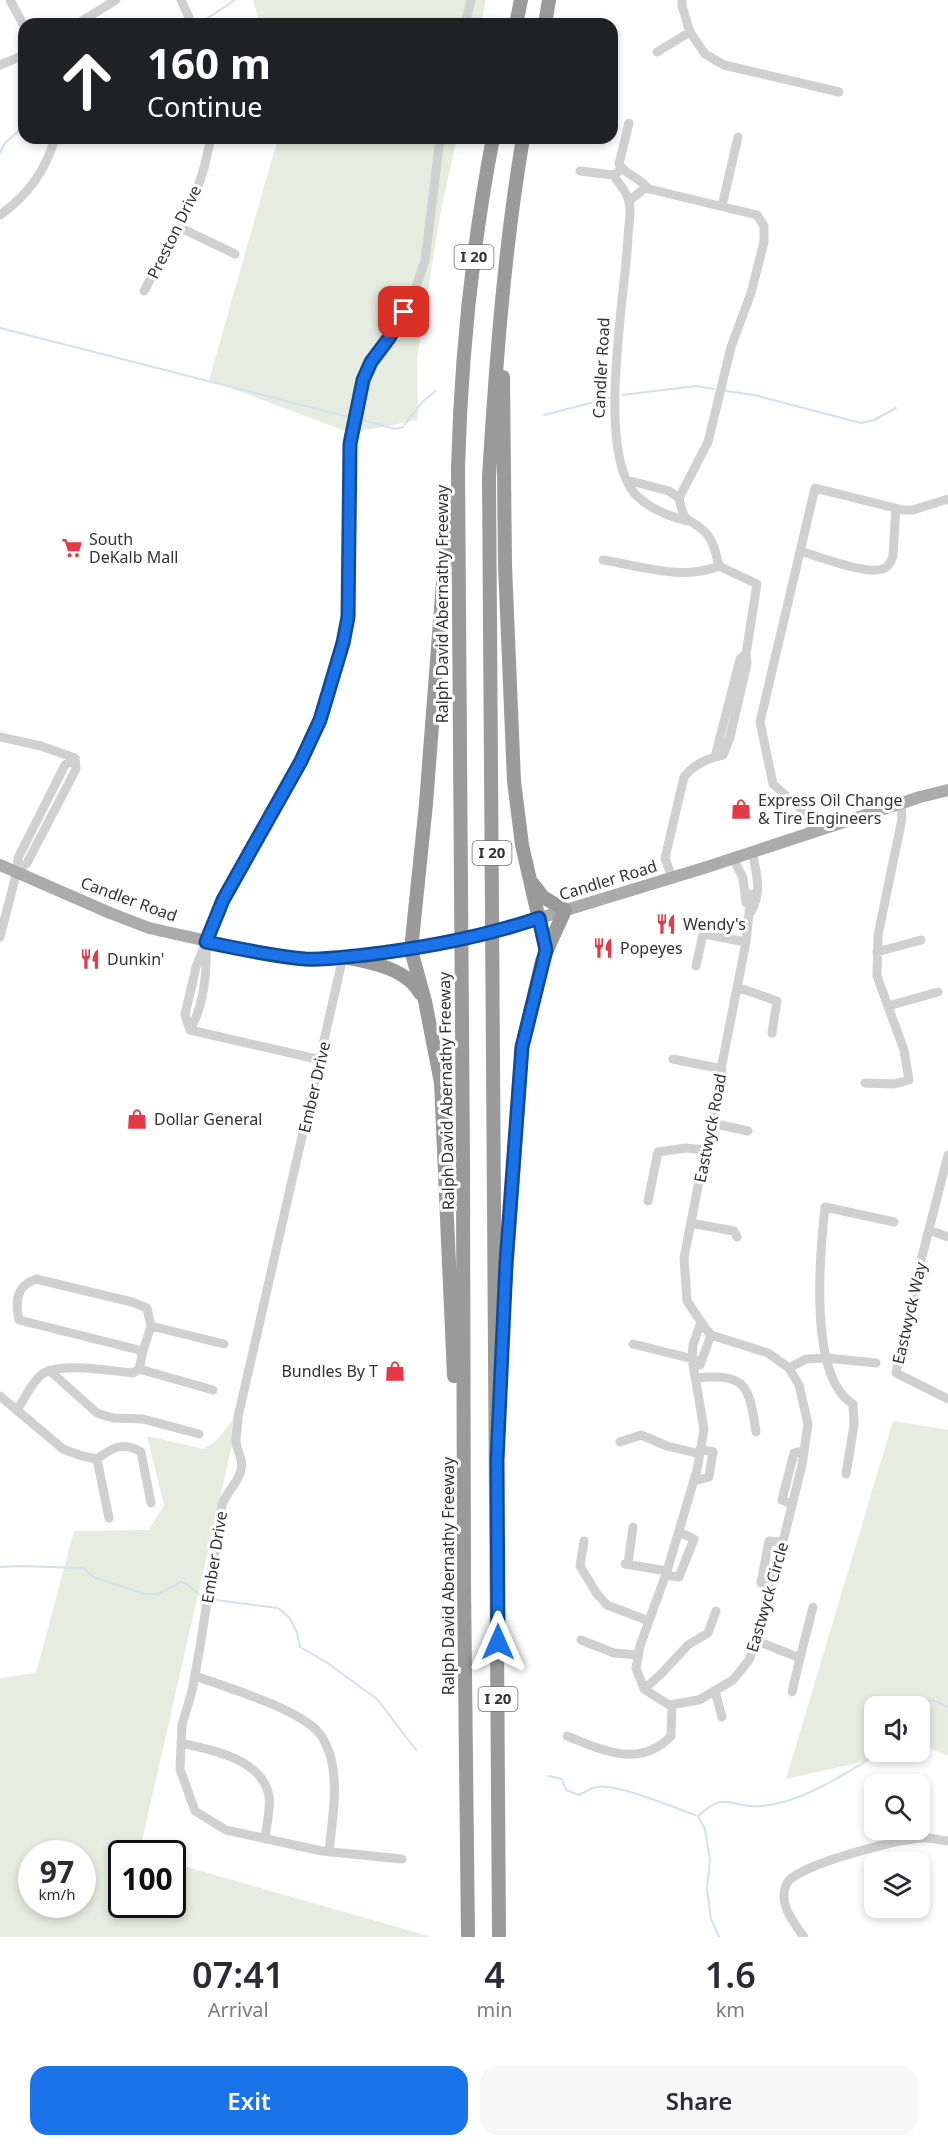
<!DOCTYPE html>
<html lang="en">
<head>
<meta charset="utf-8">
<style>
  body { margin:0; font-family:"Noto Sans",sans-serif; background:#f7f7f7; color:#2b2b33; height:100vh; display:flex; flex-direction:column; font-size:22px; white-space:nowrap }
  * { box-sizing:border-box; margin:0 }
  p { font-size:20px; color:#7c7c81 }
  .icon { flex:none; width:33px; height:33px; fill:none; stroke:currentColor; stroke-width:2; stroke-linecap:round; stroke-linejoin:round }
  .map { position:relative; height:1937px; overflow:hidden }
  .drawer { display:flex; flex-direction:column; background:#fff; flex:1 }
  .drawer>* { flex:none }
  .hud { position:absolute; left:18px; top:18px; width:600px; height:126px; border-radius:18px; box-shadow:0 3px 9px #0003; background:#202124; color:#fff; overflow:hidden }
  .buttons { position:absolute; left:864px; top:1696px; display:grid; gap:12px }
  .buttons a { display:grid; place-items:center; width:66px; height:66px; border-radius:12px; background:#fff; box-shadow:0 3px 9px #0003; font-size:30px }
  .speed { position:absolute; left:18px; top:1840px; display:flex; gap:12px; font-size:30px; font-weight:700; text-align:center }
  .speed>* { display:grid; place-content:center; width:78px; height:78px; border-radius:50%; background:#fff; box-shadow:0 3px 9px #0003; line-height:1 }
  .speed small { font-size:15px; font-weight:400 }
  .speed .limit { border:3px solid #111; border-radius:9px; background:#fff; color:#111 }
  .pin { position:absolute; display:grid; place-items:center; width:51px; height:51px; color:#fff; margin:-26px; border-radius:12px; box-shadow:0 3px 9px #0006 }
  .me { position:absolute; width:66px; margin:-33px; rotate:0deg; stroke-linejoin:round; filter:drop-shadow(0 0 4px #0008) }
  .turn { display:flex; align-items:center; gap:21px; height:126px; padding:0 30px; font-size:27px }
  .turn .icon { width:78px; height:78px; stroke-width:2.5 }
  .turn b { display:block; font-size:42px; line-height:51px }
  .eta { display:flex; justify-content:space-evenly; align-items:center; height:102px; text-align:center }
  .eta b { font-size:36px; font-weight:600; line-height:42px }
  .button { display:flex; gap:12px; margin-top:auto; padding:12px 30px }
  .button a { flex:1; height:69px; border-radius:18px; background:#1a73e8; color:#fff; font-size:24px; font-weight:600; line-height:69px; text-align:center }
  .button a+a { background:#f7f7f7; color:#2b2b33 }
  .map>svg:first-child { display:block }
  .green { fill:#e6ecdf; fill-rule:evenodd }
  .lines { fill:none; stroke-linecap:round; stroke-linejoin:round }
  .stream { stroke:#cfe2ee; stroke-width:2 }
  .minor { stroke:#d0d0d0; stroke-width:9 }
  .major { stroke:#ababab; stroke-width:12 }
  .highway { stroke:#9a9a9a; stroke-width:14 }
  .major-bridge { stroke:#ababab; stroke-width:12 }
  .route-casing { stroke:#114b97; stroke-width:15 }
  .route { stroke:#1a73e8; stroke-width:10 }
  .labels { text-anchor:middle; stroke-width:6; stroke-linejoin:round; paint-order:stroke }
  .shield { fill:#fff; stroke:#707070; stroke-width:1.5 }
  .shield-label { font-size:15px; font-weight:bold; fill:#333 }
  .street-label { font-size:16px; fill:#333; stroke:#fff }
  .poi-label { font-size:16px; fill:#333; stroke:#fff; text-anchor:start }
</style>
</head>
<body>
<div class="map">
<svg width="948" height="1937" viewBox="0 0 948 1937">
  <rect width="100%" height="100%" fill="#fff"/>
  <path class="green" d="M253,0H486L481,24H260Z
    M278,138H457L441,210L417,358L418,420L351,433L209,380Z
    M240,1410L139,1854H122V1905H172L173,1863L432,1937H0V1678L36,1673L74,1531L149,1530L164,1505L147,1436L204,1449L216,1441ZM32,1854H82V1905H32Z
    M893,1421L948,1430V1756L928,1747L920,1749V1707H874V1752H906L786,1779Z"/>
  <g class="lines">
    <path class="stream" d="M199,24L235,0
      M0,153L5,143L24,126
      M0,328L349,417
      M726,391L754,395L861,423L874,420L896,408
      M622,395L696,386L714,389
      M544,415L610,398
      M362,420L395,429L403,427L423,401L436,391
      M0,1567L20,1566L83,1568L95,1578L145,1594H158L181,1582C194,1586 193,1592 202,1596
      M216,1600L278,1608L289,1617L297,1632L300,1647L326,1662L377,1699L416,1750
      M918,1707L922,1702L933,1700L948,1707
      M549,1776L562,1779L566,1790L579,1795C585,1792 591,1788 597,1787C616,1783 678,1809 698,1816
      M698,1816C728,1789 729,1809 762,1806C805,1802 845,1773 881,1752
      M698,1816L705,1829L710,1860L707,1889L711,1919L719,1937"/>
    <path class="minor" d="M10,0L24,26
      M181,0L192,24
      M682,0V6L690,32L705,54L724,65L839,92
      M77,24L116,0
      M465,24L471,0
      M657,52L690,32
      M0,65L24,55
      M629,123L619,164C626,176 640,177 648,189
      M580,171L613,175L618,172
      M613,175C618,182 628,193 629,202C632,213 628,227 628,238C625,296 596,450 635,494C649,509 668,516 687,521
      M629,201L645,188L757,215L764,226V242L751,293L731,347L708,442L679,498
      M722,206L738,137
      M0,215C27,196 46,170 55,138
      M179,227L235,254
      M144,291L195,196L204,168L211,138
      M627,480L669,491L679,498C685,527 687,515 704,531C713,539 716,554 719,566L757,584L746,654L747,664L730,737L723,755C709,758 693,765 684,777L665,858L672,878
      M800,551C817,556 870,577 885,568C890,565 891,561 893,556L896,508
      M603,560C641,566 683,581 719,566
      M0,737L41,746L75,758
      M715,757L740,659L746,654
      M813,832L805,813L773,784L760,722L815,488L903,510H913L948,499
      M733,858L743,878L746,903
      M17,871L27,863L76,769L75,758
      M751,912C762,893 757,873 752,852
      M0,937L17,871L18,858L65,765L75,758
      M877,952L921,940
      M343,957L238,1417C238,1425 236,1434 236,1442C237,1453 244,1459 241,1470C238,1484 226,1492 222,1505L199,1653L192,1691L182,1725L180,1769L195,1811L226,1830L322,1851L402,1859
      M696,966L703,934L746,942
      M737,987L777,1001L772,1033
      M888,1006L938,992
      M190,1030L185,1015L196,967L223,900L301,761L319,720L343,643L348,617L350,444L363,380L371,362L389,338L404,312L415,290L425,261L440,138
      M190,1030L321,1060
      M190,1030C204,1005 207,974 206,946
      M673,1059L722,1069
      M865,1083L894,1084L909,1080L904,1050L877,976L878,935L902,819L901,803
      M711,1123L748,1131
      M948,1155L918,1272L896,1373L948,1399
      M648,1201L658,1152L686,1148L706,1150
      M691,1223L734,1231L737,1237
      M929,1230L948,1237
      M701,1322L693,1345L692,1359L704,1429L697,1470L667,1571L640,1646L636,1668L644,1689L669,1705L699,1700L733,1680L749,1660L760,1634L802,1465L808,1424L799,1385L789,1368L768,1353L711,1335L706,1329L687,1301L684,1258L746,942L751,894
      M633,1344L701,1361
      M143,1351L19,1320C15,1301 16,1286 36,1279L132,1302L147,1308L151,1326L224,1344
      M700,1365L711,1335
      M789,1368L806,1359L827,1358L876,1363
      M139,1369L213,1390
      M49,1370L97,1413L113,1418L143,1419L199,1434
      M696,1378C747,1373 749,1386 756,1432
      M0,1396L63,1449L82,1456L97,1459C112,1448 123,1441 141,1452L151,1503
      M17,1410C25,1399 31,1383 41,1375C58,1361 111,1371 133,1373L139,1369L143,1351L151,1326
      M620,1442L641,1435L667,1446L700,1454
      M97,1459L109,1518
      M846,1474L854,1425L853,1404C808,1377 820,1252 825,1207L894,1222
      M694,1481L709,1477L713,1452L700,1449
      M792,1504L782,1500L794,1453L804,1451
      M584,1541L580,1566L597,1594L607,1605L649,1621
      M625,1564L667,1571
      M628,1564L633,1527
      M666,1575L679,1577L694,1539L679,1532
      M772,1585L761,1583L769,1541L783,1542
      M581,1640L614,1653L638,1655
      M757,1641L800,1658L792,1692
      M800,1658L813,1607
      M195,1676C226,1687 300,1709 320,1734C324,1739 328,1749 330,1755C339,1785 332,1821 329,1852
      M644,1689L661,1674L688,1645L708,1633L716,1611
      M715,1691L722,1717
      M567,1736C602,1750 640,1769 671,1736L672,1705
      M181,1743C213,1750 262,1759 269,1796C271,1809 266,1826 265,1839
      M804,1937C793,1922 777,1902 787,1883C797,1865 898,1839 921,1838C929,1837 939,1840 948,1841"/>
    <path class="major" d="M0,865L110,913L149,928L261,953L308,959H328L411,950L434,945
      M517,925L707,867L920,797L948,790"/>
    <path class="highway" d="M516,24L521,0
      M545,24L549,0
      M503,377L505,565L514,781L522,845L546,950
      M449,504L426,804L411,950L425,1001L441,1083L454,1376
      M343,957C370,962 406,968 420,993
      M503,1317L522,1047L542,961L565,910L543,897L533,884
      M468,1937L464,1585L463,1164L458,468C461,357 472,247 493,138
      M499,1937L489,477C496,363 504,250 523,138"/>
    <path class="major-bridge" d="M434,945L517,925"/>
  </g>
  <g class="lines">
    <g class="route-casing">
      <path id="route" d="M404,312L389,338L371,362L363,380L350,444L348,617L343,643L320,720L301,761L223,900L206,942C239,949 272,956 305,959C325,960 345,957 365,955C424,948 483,937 539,918L546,950L522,1047L506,1263L497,1460L498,1642"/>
    </g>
    <use href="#route" class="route"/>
  </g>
  <defs>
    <g id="supermarket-bare" transform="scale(1.62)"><path d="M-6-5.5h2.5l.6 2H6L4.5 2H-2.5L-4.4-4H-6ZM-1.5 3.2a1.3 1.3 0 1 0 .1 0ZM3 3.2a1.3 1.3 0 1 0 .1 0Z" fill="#e63946" stroke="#fff" stroke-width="2.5" paint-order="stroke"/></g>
    <g id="shop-bare" transform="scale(1.62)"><path d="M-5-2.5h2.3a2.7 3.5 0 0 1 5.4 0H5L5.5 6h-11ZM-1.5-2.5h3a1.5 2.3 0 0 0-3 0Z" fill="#e63946" stroke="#fff" stroke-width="2.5" paint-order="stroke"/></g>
    <g id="restaurant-bare" transform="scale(1.62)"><path d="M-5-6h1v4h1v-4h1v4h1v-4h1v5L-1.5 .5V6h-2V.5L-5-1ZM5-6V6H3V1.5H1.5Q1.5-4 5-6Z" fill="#e63946" stroke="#fff" stroke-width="2.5" paint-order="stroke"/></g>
  </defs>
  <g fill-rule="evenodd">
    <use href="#supermarket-bare" x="72" y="548"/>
    <use href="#shop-bare" x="741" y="809"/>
    <use href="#restaurant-bare" x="666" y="924"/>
    <use href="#restaurant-bare" x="603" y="948"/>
    <use href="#restaurant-bare" x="90" y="959"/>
    <use href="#shop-bare" x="137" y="1119"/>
    <use href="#shop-bare" x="395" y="1371"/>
  </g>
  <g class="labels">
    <g class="shield">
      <rect x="454.5" y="245" width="39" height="24" rx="4.5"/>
      <rect x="472.5" y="841" width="39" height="24" rx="4.5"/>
      <rect x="478.5" y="1687" width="39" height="24" rx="4.5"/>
    </g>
    <g class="shield-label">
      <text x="474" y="262">I 20</text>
      <text x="492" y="858">I 20</text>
      <text x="498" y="1704">I 20</text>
    </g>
    <g class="street-label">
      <text transform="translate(174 232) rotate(-64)" y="6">Preston Drive</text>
      <text transform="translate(601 368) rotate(-87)" y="6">Candler Road</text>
      <text transform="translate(442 604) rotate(-90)" y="6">Ralph David Abernathy Freeway</text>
      <text transform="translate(608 880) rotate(-17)" y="6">Candler Road</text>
      <text transform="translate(129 899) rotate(20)" y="6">Candler Road</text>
      <text transform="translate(314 1087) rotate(-77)" y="6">Ember Drive</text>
      <text transform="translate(446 1091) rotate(-91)" y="6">Ralph David Abernathy Freeway</text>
      <text transform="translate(710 1128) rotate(-79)" y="6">Eastwyck Road</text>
      <text transform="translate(909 1313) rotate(-77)" y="6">Eastwyck Way</text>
      <text transform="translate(214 1557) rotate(-81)" y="6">Ember Drive</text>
      <text transform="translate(448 1576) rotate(-90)" y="6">Ralph David Abernathy Freeway</text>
      <text transform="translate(767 1597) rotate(-74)" y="6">Eastwyck Circle</text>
    </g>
    <g class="poi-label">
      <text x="89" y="545">South<tspan x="89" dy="18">DeKalb Mall</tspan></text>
      <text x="758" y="806">Express Oil Change<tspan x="758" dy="18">&amp; Tire Engineers</tspan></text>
      <text x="683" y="930">Wendy's</text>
      <text x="620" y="954">Popeyes</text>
      <text x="107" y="965">Dunkin'</text>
      <text x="154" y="1125">Dollar General</text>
      <text x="378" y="1377" text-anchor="end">Bundles By T</text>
    </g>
  </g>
</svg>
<div class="buttons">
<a><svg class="icon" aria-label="sound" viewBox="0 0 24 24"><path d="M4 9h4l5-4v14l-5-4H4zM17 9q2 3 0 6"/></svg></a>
<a><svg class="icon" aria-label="search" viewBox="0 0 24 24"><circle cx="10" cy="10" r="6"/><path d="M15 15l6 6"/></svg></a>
<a><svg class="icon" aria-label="layers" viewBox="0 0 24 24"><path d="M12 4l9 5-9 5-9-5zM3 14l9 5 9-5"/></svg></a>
</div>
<div class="speed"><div>97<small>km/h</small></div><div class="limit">100</div></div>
<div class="pin" style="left:404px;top:312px;background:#d93025"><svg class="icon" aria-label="arrive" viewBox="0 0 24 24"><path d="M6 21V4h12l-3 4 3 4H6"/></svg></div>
<svg class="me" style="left:498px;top:1642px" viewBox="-20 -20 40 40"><path d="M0-17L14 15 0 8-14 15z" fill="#1a73e8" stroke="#fff" stroke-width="4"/></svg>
<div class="hud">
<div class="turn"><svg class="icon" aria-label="ahead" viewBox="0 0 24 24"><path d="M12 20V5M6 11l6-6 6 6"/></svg><div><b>160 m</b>Continue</div></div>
</div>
</div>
<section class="drawer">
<div class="eta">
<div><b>07:41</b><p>Arrival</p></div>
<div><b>4</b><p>min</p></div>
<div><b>1.6</b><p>km</p></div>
</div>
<div class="button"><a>Exit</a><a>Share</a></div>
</section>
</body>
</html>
